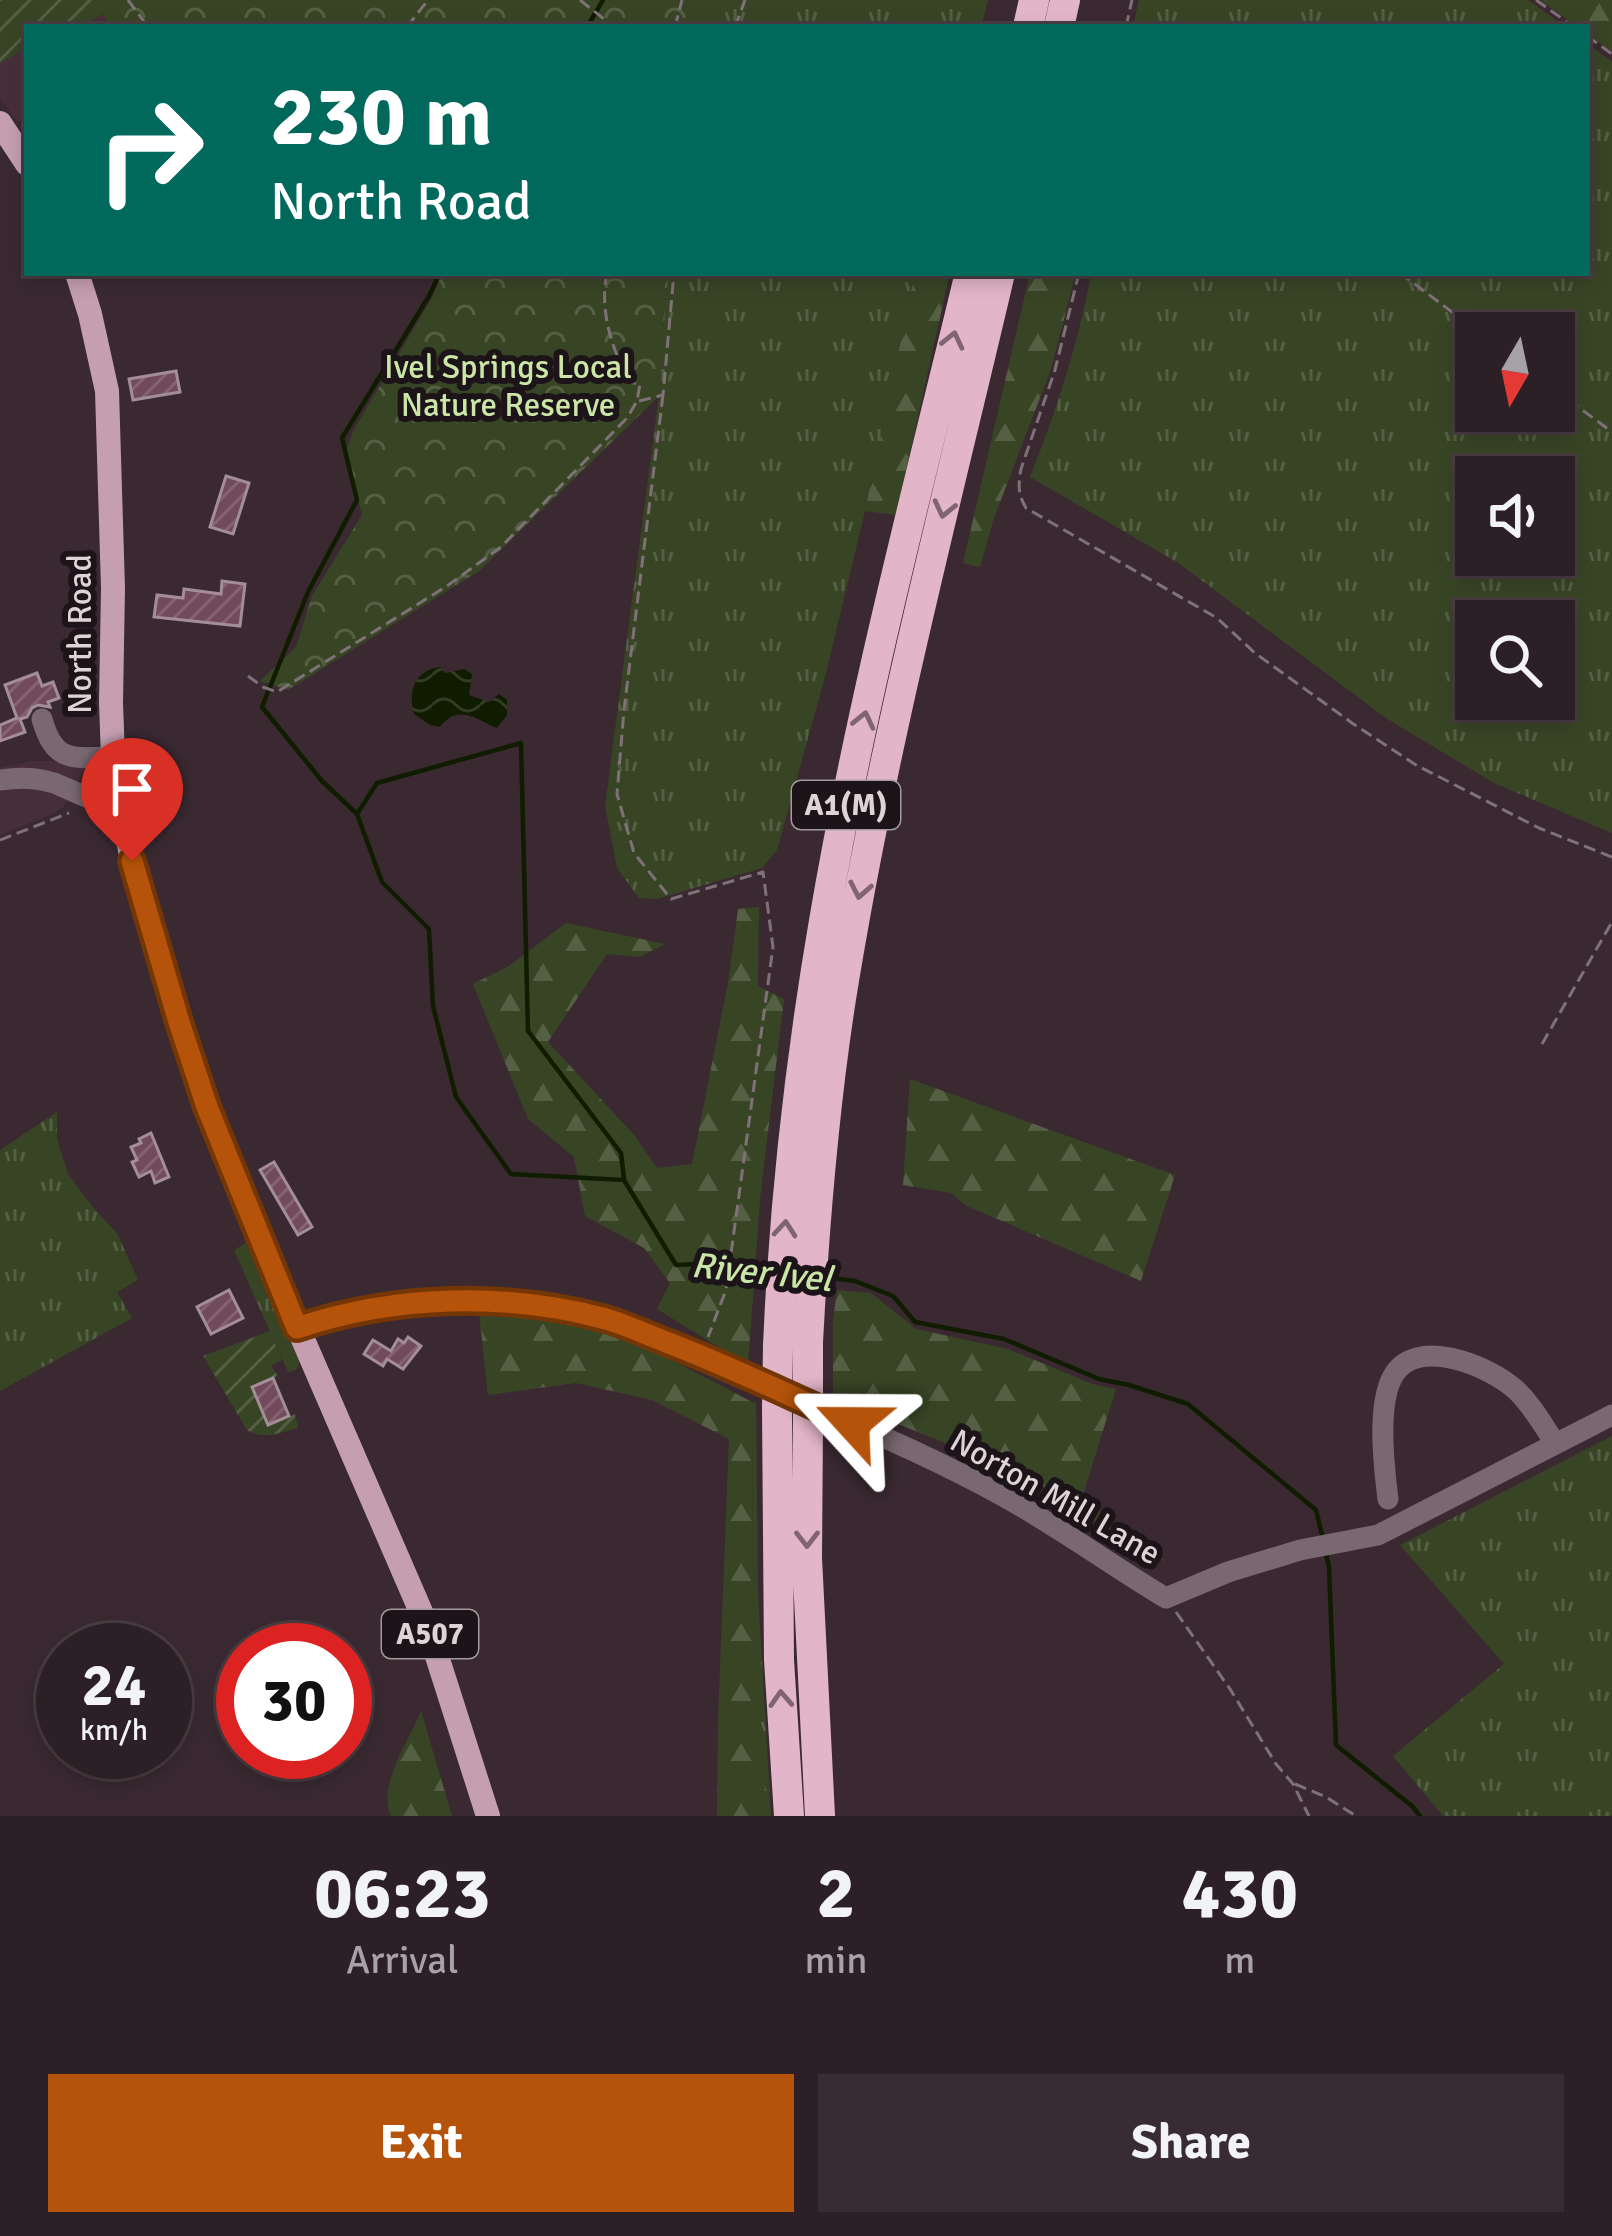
<!DOCTYPE html>
<html lang="en">
<head>
<meta charset="utf-8">
<style>
  body { margin:0; font-family:Signika,sans-serif; background:#382c32; color:#f1f3f6; height:100vh; display:flex; flex-direction:column; font-size:45px; white-space:nowrap }
  * { box-sizing:border-box; margin:0 }
  p { font-size:39px; color:#a6a2a7 }
  .icon { flex:none; width:66px; height:66px; fill:none; stroke:currentColor; stroke-width:2; stroke-linecap:round; stroke-linejoin:round }
  .map { position:relative; height:1816px; overflow:hidden }
  .sheet { display:flex; flex-direction:column; background:#2c1f25; flex:1 }
  .sheet>* { flex:none }
  .banner { position:absolute; left:24px; top:24px; width:1566px; height:252px; border-radius:0px; box-shadow:0 6px 18px #0003,0 0 0 3px #483d42; background:#00695c; color:#fff; overflow:hidden }
  .needle { width:78px; rotate:189deg }
  .tools { position:absolute; left:1455px; top:312px; display:grid; gap:24px }
  .tools a { display:grid; place-items:center; width:120px; height:120px; border-radius:0px; background:#2c1f25; box-shadow:0 6px 18px #0003,0 0 0 3px #483d42; font-size:60px }
  .speed { position:absolute; left:36px; top:1623px; display:flex; gap:24px; font-size:60px; font-weight:700; text-align:center }
  .speed>* { display:grid; place-content:center; width:156px; height:156px; border-radius:50%; background:#2c1f25; box-shadow:0 6px 18px #0003,0 0 0 3px #483d42; line-height:1 }
  .speed small { font-size:30px; font-weight:400 }
  .speed .limit { border:18px solid #d22; background:#fff; color:#111 }
  .pin { position:absolute; display:grid; place-items:center; width:102px; height:102px; color:#fff; margin:-123px -51px; border-radius:50% 50% 50% 0; rotate:-45deg; box-shadow:0 0 12px #0007 }
  .pin .icon { rotate:45deg }
  .me { position:absolute; width:132px; margin:-66px; rotate:294deg; stroke-linejoin:round; filter:drop-shadow(0 0 9px #0008) }
  .turn { display:flex; align-items:center; gap:42px; height:252px; padding:0 48px; font-size:54px }
  .turn .icon { width:156px; height:156px; stroke-width:2.5 }
  .turn b { display:block; font-size:84px; line-height:102px }
  .eta { display:flex; justify-content:space-evenly; align-items:center; height:204px; text-align:center }
  .eta b { font-size:72px; font-weight:700; line-height:84px }
  .action { display:flex; gap:24px; margin-top:auto; padding:24px 48px }
  .action a { flex:1; height:138px; border-radius:0px; background:#b45309; color:#fff; font-size:48px; font-weight:700; line-height:138px; text-align:center }
  .action a+a { background:#382c32; color:#f1f3f6 }
  .map>svg:first-child { display:block }
  .built { fill:#472f3a }
  .grass { fill:url(#grass-tufts); fill-rule:evenodd }
  .forest { fill:url(#forest-firs) }
  .park { fill:url(#park-crowns) }
  .garden { fill:url(#garden-furrows) }
  .water { fill:url(#water-waves) }
  .lines { fill:none; stroke-linecap:round; stroke-linejoin:round }
  .stream { stroke:#101c00; stroke-width:4.5 }
  .building { fill:url(#building-hatch); stroke:#a38d97; stroke-width:3 }
  .path { stroke:#7f7177; stroke-width:3; stroke-dasharray:12 6; stroke-linecap:butt }
  .minor { stroke:#7a6870; stroke-width:21 }
  .major { stroke:#c59fb0; stroke-width:24 }
  .highway { stroke:#e3b5c9; stroke-width:30 }
  .highway-bridge { stroke:#e3b5c9; stroke-width:30 }
  .oneway { stroke:#806470 }
  .route-casing { stroke:#753606; stroke-width:30 }
  .route { stroke:#b45309; stroke-width:21 }
  .labels { text-anchor:middle; stroke-width:12; stroke-linejoin:round; paint-order:stroke }
  .shield { fill:#1c1418; stroke:#a49a9e; stroke-width:3 }
  .shield-label { font-size:30px; font-weight:bold; fill:#ded3d7 }
  .park-label { font-size:33px; fill:#cbe6a7; stroke:#1c1418 }
  .street-label { font-size:33px; fill:#ded3d7; stroke:#1c1418 }
  .water-label { font-size:36px; font-style:italic; fill:#cae6a7; stroke:#1c1418 }
</style>
</head>
<body>
<div class="map">
<svg width="1612" height="1816" viewBox="0 0 1612 1816">
  <defs>
    <pattern id="grass-tufts" width="24" height="20" patternUnits="userSpaceOnUse" patternTransform="scale(3)"><rect width="24" height="20" fill="#384525"/><path d="M3 7l-1-3M5 7V3M7 7l1-3M15 17l-1-3M17 17v-4M19 17l1-3" fill="none" stroke="#545f44"/></pattern>
    <pattern id="forest-firs" width="22" height="20" patternUnits="userSpaceOnUse" patternTransform="scale(3)"><rect width="22" height="20" fill="#384525"/><path d="M5 1l3.5 6h-7zM16 11l3.5 6h-7z" fill="#545f44"/></pattern>
    <pattern id="park-crowns" width="20" height="18" patternUnits="userSpaceOnUse" patternTransform="scale(3)"><rect width="20" height="18" fill="#384525"/><path d="M2 6a3 3 0 1 1 6 0M12 15a3 3 0 1 1 6 0" fill="none" stroke="#545f44"/></pattern>
    <pattern id="garden-furrows" width="10" height="10" patternUnits="userSpaceOnUse" patternTransform="scale(3)"><rect width="10" height="10" fill="#384525"/><path d="M-1 1l2-2M0 10L10 0M9 11l2-2" fill="none" stroke="#545f44"/></pattern>
    <pattern id="water-waves" width="16" height="10" patternUnits="userSpaceOnUse" patternTransform="scale(3)"><rect width="16" height="10" fill="#101c00"/><path d="M0 5q4-4 8 0t8 0" fill="none" stroke="#323c24"/></pattern>
    <pattern id="building-hatch" width="6" height="6" patternUnits="userSpaceOnUse" patternTransform="scale(3)"><rect width="6" height="6" fill="#714a5c"/><path d="M-1 1l2-2M0 6l6-6M5 7l2-2" fill="none" stroke="#856373"/></pattern>
  </defs>
  <rect width="100%" height="100%" fill="#3a2931"/>
  <path class="built" d="M0,0H96L110,27H27V116L18,123L0,98Z
    M32,761H86L84,770L63,807L52,814L0,835V768Z"/>
  <path class="grass" d="M713,0H988L981,27H699Z
    M1139,0H1528L1566,27H1133Z
    M1587,43L1612,62V833L1494,783L1386,718L1177,562L1030,477C1056,411 1079,343 1091,273H1587ZM1476,333H1554V411H1476ZM1476,477H1554V555H1476ZM1476,621H1554V699H1476Z
    M669,273H915L865,511L826,673L777,850L762,868L657,899L639,898L617,868L605,806L659,396L662,328Z
    M57,1112V1140L68,1174L94,1209L117,1233L138,1280L117,1292L132,1318L0,1391V1150Z
    M246,1243L299,1361L296,1370L288,1372L234,1250Z
    M752,1402L756,1403L758,1593L771,1816H766L753,1592Z
    M1612,1436V1816H1443L1393,1756L1504,1664L1400,1545Z"/>
  <path class="forest" d="M1540,0H1612V52L1587,34V27H1578Z
    M915,273H950L896,515L865,511Z
    M1030,273H1076L1051,369L993,521L980,567L963,563Z
    M759,907L758,986L784,999L760,1199L748,1365L657,1309L670,1283L644,1248L585,1216L574,1157L528,1119L473,984L509,966L566,923L665,944L640,957L607,954L548,1042L635,1136L657,1168L692,1164L728,983L738,909Z
    M910,1079L1175,1175L1141,1281L965,1205L951,1193L903,1185Z
    M837,1290L871,1293L916,1329L1008,1349L1092,1384L1116,1389L1080,1504L1100,1511L1110,1524L1148,1552L1167,1561L1154,1559L1025,1475L833,1398V1320Z
    M479,1313L578,1321L611,1328L752,1402L753,1592L766,1816H717L718,1720L729,1439L652,1400L576,1383L488,1395Z
    M421,1711L452,1816H391C377,1785 409,1741 421,1711Z"/>
  <path class="park" d="M96,0H713L699,27H110Z
    M442,273H669L662,328L659,396L479,571L288,690L260,681L296,647L312,596L362,515L346,451L353,431L432,298Z"/>
  <path class="garden" d="M0,0H96L103,14L80,27H27V48L0,63Z
    M270,1331L282,1360L271,1366L278,1376L252,1388L268,1425L295,1414L298,1428C279,1433 264,1440 247,1430L203,1356Z"/>
  <path class="water" d="M440,667L445,673L464,669L472,674L469,695L489,702L499,694L507,700V715L497,728C478,721 459,702 440,727L430,725L414,714C408,691 414,671 440,667Z"/>
  <g class="lines">
    <path class="stream" d="M587,27L603,0
      M440,273L429,296L342,438L357,500L308,592L262,707L322,781L357,814L382,882L429,929L433,1006L456,1097L511,1174L624,1180L676,1265L717,1263L770,1270
      M357,814L377,783L521,743L528,1031L621,1153L624,1179
      M823,1277L855,1281L893,1296L915,1322L1004,1339L1099,1379L1129,1385L1188,1404L1316,1510L1323,1539
      M1325,1550L1329,1567L1336,1745L1412,1806L1420,1816"/>
  </g>
  <path class="building" d="M176,371L180,392L133,400L129,379Z
    M226,476L249,483L233,534L210,527Z
    M222,581L245,584L240,626L154,617L157,595L183,598L184,589L221,594Z
    M37,673L42,686L53,682L59,698L48,702L50,707L38,705L32,708L27,717L20,719L25,732L0,741V725L17,718L5,685Z
    M151,1133L169,1177L155,1183L151,1171L139,1177L132,1162L137,1160L131,1147L141,1143L139,1139Z
    M274,1162L312,1227L298,1235L260,1170Z
    M229,1290L243,1318L211,1334L197,1307Z
    M408,1337L421,1346L403,1369L387,1359L383,1366L364,1354L373,1340L391,1351L398,1339L404,1343Z
    M273,1378L289,1416L268,1425L252,1387Z"/>
  <g class="lines">
    <path class="path" d="M128,0L148,27
      M580,0L609,23L610,27
      M1536,0L1574,27
      M407,27L428,0
      M675,27L682,0
      M735,27L745,0
      M1126,27L1132,0
      M1587,36L1612,54
      M1079,273L1055,370L1021,469C1018,484 1018,495 1026,508L1217,618L1255,653L1352,723L1416,765L1539,828L1612,857
      M1400,273L1480,333
      M1554,389L1612,432
      M663,395L624,710L617,794L634,853L671,899L763,872L773,947L726,1290L708,1337
      M639,401L663,395L674,273
      M248,676L263,687L277,692L447,586L501,547L627,418L637,401L640,384L629,382C612,349 599,310 607,273
      M0,840L69,813
      M1542,1044L1612,922
      M1176,1612L1230,1689L1276,1764L1293,1784L1309,1816
      M1295,1784L1326,1797L1356,1816"/>
    <path class="minor" d="M42,719C54,763 72,758 113,757
      M0,780C21,777 42,777 61,786C88,797 89,802 120,801
      M297,1327C392,1296 515,1290 612,1321C673,1340 731,1369 789,1395C861,1427 934,1458 1003,1496C1059,1527 1111,1565 1166,1598L1228,1572L1300,1550L1378,1535L1612,1415
      M1388,1499C1384,1467 1377,1407 1392,1378C1414,1334 1490,1366 1516,1390C1532,1405 1543,1425 1555,1443"/>
    <path class="major" d="M0,123L27,164
      M77,273L90,314L107,391L113,588L111,703L113,757L132,861L179,1022L207,1107L269,1261L428,1628L488,1816"/>
    <path class="highway" d="M1028,27L1034,0
      M1059,27L1065,0
      M808,1342C814,1229 823,1116 840,1005C879,758 943,516 1000,273
      M778,1346C784,1204 800,1061 824,921C861,703 918,488 970,273
      M777,1408L779,1660L789,1816
      M808,1422L807,1558L820,1816"/>
    <path class="highway-bridge" d="M777,1408L778,1346
      M808,1422V1342"/>
  </g>
  <defs><path id="oneway-chevron" d="M-2-3.5L2.5 0L-2 3.5" fill="none" stroke-width="1.6" stroke-linecap="round" stroke-linejoin="round" transform="scale(3)"/></defs>
  <g class="oneway">
    <use href="#oneway-chevron" transform="translate(953 340) rotate(-77)"/>
    <use href="#oneway-chevron" transform="translate(944 509) rotate(103)"/>
    <use href="#oneway-chevron" transform="translate(864 720) rotate(-77)"/>
    <use href="#oneway-chevron" transform="translate(860 890) rotate(101)"/>
    <use href="#oneway-chevron" transform="translate(785 1229) rotate(-85)"/>
    <use href="#oneway-chevron" transform="translate(807 1539) rotate(90)"/>
    <use href="#oneway-chevron" transform="translate(781 1699) rotate(-93)"/>
  </g>
  <g class="lines">
    <g class="route-casing">
      <path id="route" d="M132,861L179,1022L207,1107L297,1328C395,1295 506,1292 606,1319C626,1325 646,1334 666,1342C729,1366 790,1396 852,1423"/>
    </g>
    <use href="#route" class="route"/>
  </g>
  <g class="labels">
    <g class="shield">
      <rect x="792" y="781" width="108" height="48" rx="9"/>
      <rect x="382" y="1610" width="96" height="48" rx="9"/>
    </g>
    <g class="shield-label">
      <text x="846" y="815">A1(M)</text>
      <text x="430" y="1644">A507</text>
    </g>
    <g class="park-label">
      <text x="508" y="378">Ivel Springs Local<tspan x="508" dy="38">Nature Reserve</tspan></text>
    </g>
    <g class="street-label">
      <text transform="translate(79 634) rotate(-90)" y="12">North Road</text>
      <text transform="translate(1056 1496) rotate(30)" y="12">Norton Mill Lane</text>
    </g>
    <g class="water-label">
      <text transform="translate(762 1271) rotate(6)" y="13">River Ivel</text>
    </g>
  </g>
</svg>
<div class="tools">
<a><svg class="needle" viewBox="-14 -14 28 28"><path d="M0-13l5 13h-10z" fill="#e53935"/><path d="M0 13l5-13h-10z" fill="#a6a2a7"/></svg></a>
<a><svg class="icon" aria-label="sound" viewBox="0 0 24 24"><path d="M4 9h4l5-4v14l-5-4H4zM17 9q2 3 0 6"/></svg></a>
<a><svg class="icon" aria-label="search" viewBox="0 0 24 24"><circle cx="10" cy="10" r="6"/><path d="M15 15l6 6"/></svg></a>
</div>
<div class="speed"><div>24<small>km/h</small></div><div class="limit">30</div></div>
<div class="pin" style="left:132px;top:861px;background:#d93025"><svg class="icon" aria-label="arrive" viewBox="0 0 24 24"><path d="M6 21V4h12l-3 4 3 4H6"/></svg></div>
<svg class="me" style="left:852px;top:1423px" viewBox="-20 -20 40 40"><path d="M0-17L14 15 0 8-14 15z" fill="#b45309" stroke="#fff" stroke-width="4"/></svg>
<div class="banner">
<div class="turn"><svg class="icon" aria-label="right" viewBox="0 0 24 24"><path d="M7 20v-9h11M14 6l5 5-5 5"/></svg><div><b>230 m</b>North Road</div></div>
</div>
</div>
<section class="sheet">
<div class="eta">
<div><b>06:23</b><p>Arrival</p></div>
<div><b>2</b><p>min</p></div>
<div><b>430</b><p>m</p></div>
</div>
<div class="action"><a>Exit</a><a>Share</a></div>
</section>
</body>
</html>
